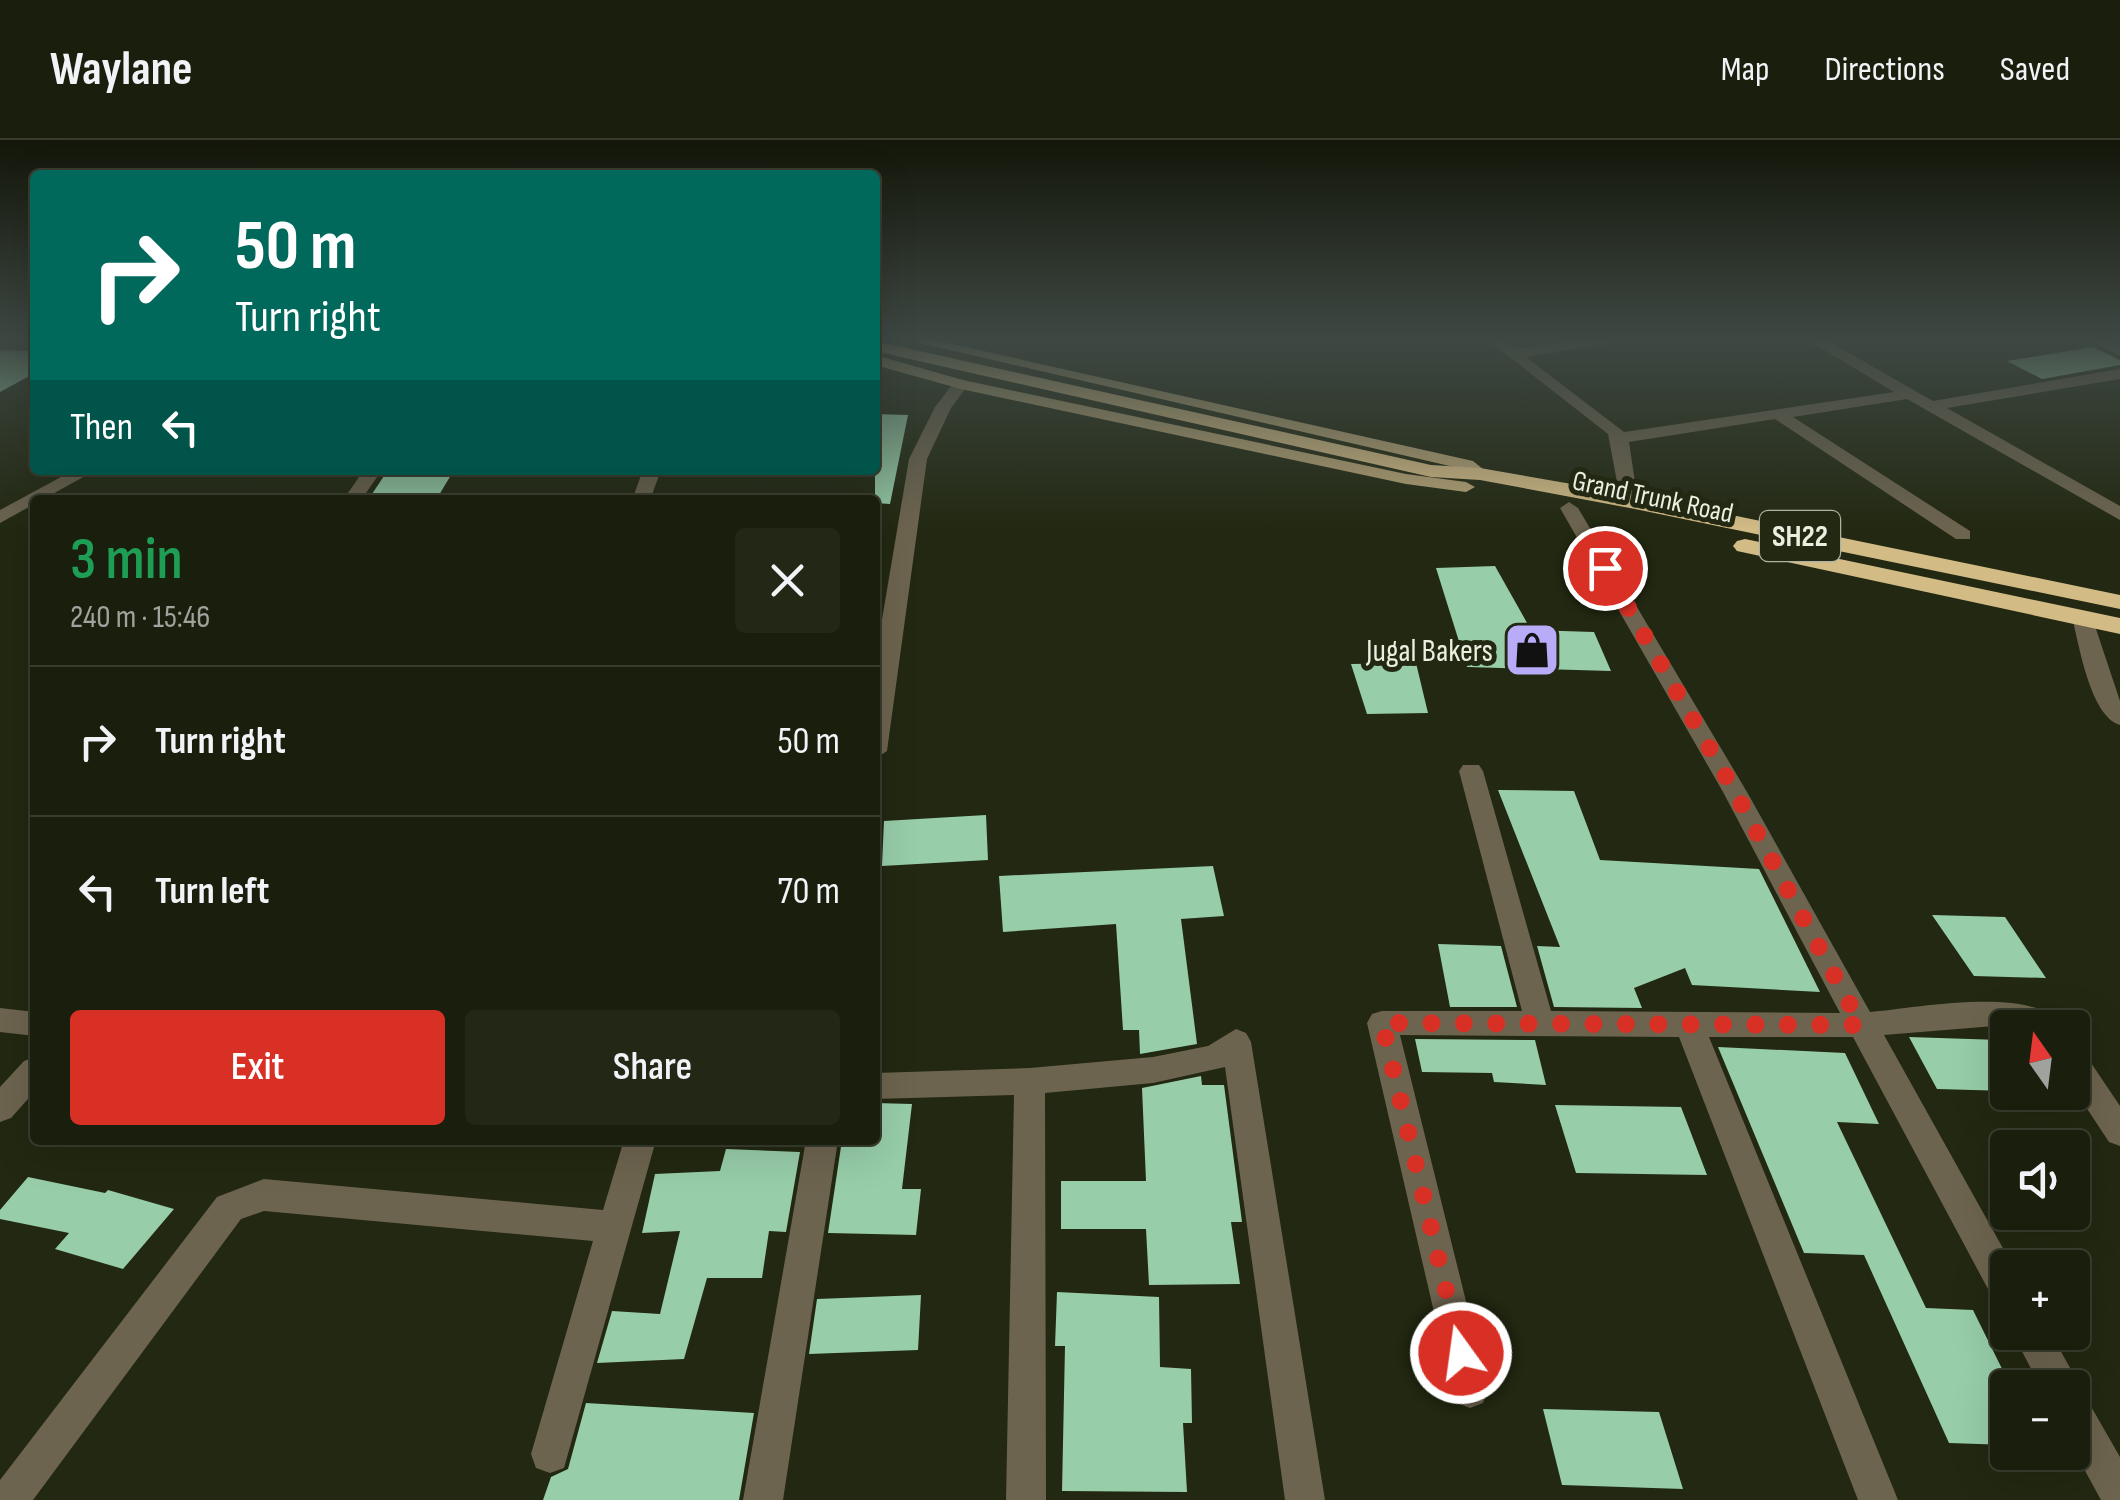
<!DOCTYPE html>
<html lang="en">
<head>
<meta charset="utf-8">
<style>
  body { margin:0; font-family:"Sofia Sans Condensed",sans-serif; background:#232716; color:#f1f3f6; height:100vh; display:flex; flex-direction:column; font-size:38px; white-space:nowrap }
  * { box-sizing:border-box; margin:0 }
  p { font-size:32px; color:#9fa29d }
  .icon { flex:none; width:55px; height:55px; fill:none; stroke:currentColor; stroke-width:2; stroke-linecap:round; stroke-linejoin:round }
  .map { position:relative; flex:1; overflow:hidden }
  .panel { position:absolute; left:30px; top:355px; width:850px; height:650px; display:flex; flex-direction:column; background:#1a1e0d; border-radius:10px; box-shadow:0 10px 40px #0002,0 0 0 2px #383c2e }
  .panel>* { flex:none }
  .guide { position:absolute; left:30px; top:30px; width:850px; height:305px; border-radius:10px; box-shadow:0 10px 40px #0002,0 0 0 2px #383c2e; background:#00695c; color:#fff; overflow:hidden }
  .needle { width:65px; rotate:346deg }
  .tools { position:absolute; left:1990px; top:870px; display:grid; gap:20px }
  .tools a { display:grid; place-items:center; width:100px; height:100px; border-radius:10px; background:#1a1e0d; box-shadow:0 10px 40px #0002,0 0 0 2px #383c2e; font-size:50px }
  .pin { position:absolute; display:grid; place-items:center; width:85px; height:85px; color:#fff; margin:-42px; border:5px solid #fff; border-radius:50%; box-shadow:0 2px 10px #0007 }
  .me { position:absolute; width:110px; margin:-55px; rotate:346deg; stroke-linejoin:round; filter:drop-shadow(0 0 8px #0008) }
  .turn { display:flex; align-items:center; gap:35px; height:210px; padding:0 40px; font-size:45px }
  .turn .icon { width:130px; height:130px; stroke-width:2.5 }
  .turn b { display:block; font-size:70px; line-height:85px }
  .then { display:flex; align-items:center; height:95px; padding:0 40px; background:#0003; gap:20px; font-size:38px }
  .round { display:grid; place-items:center; flex:none; width:105px; height:105px; border-radius:10px; background:#232716 }
  .overview { display:flex; align-items:center; justify-content:space-between; height:170px; padding:0 40px }
  h1 { font-size:60px; font-weight:600; line-height:75px; color:#1e9e55 }
  .action { display:flex; gap:20px; margin-top:auto; padding:20px 40px }
  .action a { flex:1; height:115px; border-radius:10px; background:#d93025; color:#fff; font-size:40px; font-weight:600; line-height:115px; text-align:center }
  .action a+a { background:#232716; color:#f1f3f6 }
  ul { padding:0; list-style:none }
  li { display:flex; align-items:center; gap:30px; height:150px; padding:0 40px; border-top:2px solid #383c2e }
  li div { flex:1 }
  li b { display:block; font-size:38px }
  li em { font-style:normal }
  header { display:flex; align-items:center; gap:60px; box-sizing:border-box; height:140px; padding:0 50px; background:#1a1e0d; border-bottom:2px solid #383c2e }
  header strong { font-size:48px }
  nav { display:flex; gap:55px; margin-inline-start:auto; font-size:35px }
  .map>svg:first-child { display:block }
  .building { fill:#97cda9 }
  .lines { fill:none; stroke-linecap:round; stroke-linejoin:round }
  .minor { fill:#6d644f; fill-rule:evenodd }
  .major { fill:#b6a376; fill-rule:evenodd }
  .highway { fill:#d3bb86; fill-rule:evenodd }
  .route { stroke:#d93025; stroke-width:18; stroke-dasharray:0 32.4 }
  .labels { text-anchor:middle; stroke-width:10; stroke-linejoin:round; paint-order:stroke }
  .far-street-label { font-size:28px; fill:#eaefe0; stroke:#222811 }
  .shield { fill:#222811; stroke:#aeb3a2; stroke-width:2.5 }
  .shield-label { font-size:30px; font-weight:bold; fill:#eaefe0 }
  .poi-label { font-size:32px; fill:#eaefe0; stroke:#222811; text-anchor:end }
</style>
</head>
<body>
<header>
<strong>Waylane</strong>
<nav><a>Map</a><a>Directions</a><a>Saved</a></nav>
</header>
<div class="map">
<svg width="2120" height="1360" viewBox="0 0 2120 1360">
  <rect width="100%" height="100%" fill="#222811"/>
  <path class="building" d="M2093,207L2120,220V225L2042,239L2007,221Z
    M0,210L35,211V233L0,252Z
    M875,274L908,275L890,364L875,363Z
    M388,330H454L436,360H368Z
    M1495,426L1531,490L1594,492L1611,531L1467,527L1436,428Z
    M1416,523L1428,573L1367,574L1351,524Z
    M1498,650L1574,651L1600,720L1759,729L1820,852L1692,845L1685,828L1634,848L1642,868L1554,867L1537,806L1560,807Z
    M986,675L988,720L882,726L884,681Z
    M1213,726L1224,776L1181,779L1197,904L1140,914L1139,890H1123L1116,784L1003,792L999,736Z
    M1932,775L2005,777L2046,838L1974,836Z
    M1438,804L1501,806L1517,867H1450Z
    M1909,897L2000,900L2008,913V951L1937,949Z
    M1415,899L1535,900L1546,945L1494,942L1492,933L1422,932Z
    M1718,907L1845,913L1879,984L1837,982L1926,1168L1973,1170L2008,1241V1305L1949,1303L1864,1115L1804,1113Z
    M1201,936L1202,945H1224L1242,1082H1231L1240,1144L1149,1145L1146,1089H1061V1041H1146L1142,948Z
    M875,963L912,964L902,1049H921L916,1095L828,1093L842,1000H875Z
    M1555,965L1681,967L1707,1035L1576,1033Z
    M726,1009L800,1012L786,1092L769,1091L762,1138H707L684,1219L597,1223L612,1171L660,1174L680,1091L642,1093L655,1034L720,1031Z
    M28,1037L105,1053L108,1050L174,1069L123,1129L55,1109L69,1093L0,1079V1070Z
    M1057,1152L1159,1157L1160,1227L1191,1229L1192,1283H1183L1187,1352L1062,1351L1065,1206H1055Z
    M921,1155L918,1210L809,1214L817,1159Z
    M586,1263L754,1273L739,1360H543L551,1337L568,1329Z
    M1543,1269L1659,1272L1683,1349L1562,1345Z"/>
  <g class="lines">
    <path class="minor" d="M1488,200H1504L1516,209L1576,200H1612L1605,204L1526,217L1624,292L1894,252L1808,200H1826L1933,261L2120,229V239L1947,268L2120,366V380L1907,259L1793,277L1970,391V399H1956L1775,279L1629,302L1635,342L1644,362L1641,366H1629L1617,342L1608,294Z
      M2088,200H2107L2120,205V216Z
      M961,239L969,244L951,268L927,319L887,611L875,619V521L909,319L935,267L955,241Z
      M74,330H96L0,383V370Z
      M364,330H382L361,360H343Z
      M643,330H661L650,360H632Z
      M1569,362L1578,368L1747,652L1870,872C1912,869 2041,843 2062,888L2007,885L1884,895L2014,1128H2008V1169L1996,1164L1853,897H1709L1898,1360H1858L1679,897L1400,895L1488,1250L1483,1263L1470,1268L1457,1263L1452,1250L1367,883L1372,874L1382,871H1522L1459,631L1463,625H1479L1483,631L1551,871L1840,873L1723,652L1560,368Z
      M2082,471L2092,477L2120,561V585C2090,576 2079,504 2072,477Z
      M0,868L35,872V896L0,892Z
      M1236,889L1246,893L1251,902L1325,1360H1285L1225,927L1153,943L1045,953L1046,1360H1006L1014,955L875,959V933L1030,928L1153,917L1208,906Z
      M2072,907L2083,911L2120,966V1006L2109,1002L2072,946Z
      M35,917V951L11,978L0,982V947L24,921Z
      M624,1000H656L564,1328L550,1333L536,1328L531,1314L593,1101L264,1071L241,1079L33,1360H0V1340L217,1057L264,1039L603,1070Z
      M806,1000H838L783,1360H743Z
      M2012,1192H2050L2074,1235L2078,1253L2085,1256L2120,1317V1360H2101L2072,1307V1248H2041Z"/>
    <path class="major" d="M907,200H934L1473,321L1489,334L1480,339L1467,330Z
      M875,215L963,240L1406,334L1466,342L1475,347L1466,352L1406,344L961,249L875,225Z"/>
    <path class="highway" d="M875,201L1431,325L1480,328L1635,355L2120,455V469L1635,369L1480,340L1431,337L875,211Z
      M1745,399L2120,478V494L1737,411L1733,406L1737,401Z"/>
  </g>
  <linearGradient id="sky" x2="0" y2="1"><stop stop-color="#131609"/><stop offset="0.51" stop-color="#3e4843"/><stop offset="1" stop-color="#3e4843" stop-opacity="0"/></linearGradient>
  <rect width="2120" height="390" fill="url(#sky)"/>
  <g class="lines">
    <path class="route" d="M1461,1213L1382,883L1861,885L1735,652L1605,428"/>
  </g>
  <defs>
    <g id="shop-square" transform="scale(2.875)"><rect x="-9" y="-9" width="18" height="18" rx="4" fill="#b8abf7" stroke="#222811"/><path d="M-5-2.5h2.3a2.7 3.5 0 0 1 5.4 0H5L5.5 6h-11ZM-1.5-2.5h3a1.5 2.3 0 0 0-3 0Z" fill="#111"/></g>
  </defs>
  <g fill-rule="evenodd">
    <use href="#shop-square" x="1532" y="510"/>
  </g>
  <g class="labels">
    <g class="far-street-label">
      <text transform="translate(1653 356) rotate(12)" y="10">Grand Trunk Road</text>
    </g>
    <rect class="shield" x="1760" y="371" width="80" height="50" rx="8"/>
    <g class="shield-label">
      <text x="1800" y="406">SH22</text>
    </g>
    <g class="poi-label">
      <text x="1493" y="521">Jugal Bakers</text>
    </g>
  </g>
</svg>
<div class="tools">
<a><svg class="needle" viewBox="-14 -14 28 28"><path d="M0-13l5 13h-10z" fill="#e53935"/><path d="M0 13l5-13h-10z" fill="#9fa29d"/></svg></a>
<a><svg class="icon" aria-label="sound" viewBox="0 0 24 24"><path d="M4 9h4l5-4v14l-5-4H4zM17 9q2 3 0 6"/></svg></a>
<a>+</a>
<a>−</a>
</div>
<div class="pin" style="left:1605px;top:428px;background:#d93025"><svg class="icon" aria-label="arrive" viewBox="0 0 24 24"><path d="M6 21V4h12l-3 4 3 4H6"/></svg></div>
<svg class="me" style="left:1461px;top:1213px" viewBox="-20 -20 40 40"><circle r="17" fill="#d93025" stroke="#fff" stroke-width="3"/><path d="M0-11L8 9 0 5-8 9z" fill="#fff"/></svg>
<div class="guide">
<div class="turn"><svg class="icon" aria-label="right" viewBox="0 0 24 24"><path d="M7 20v-9h11M14 6l5 5-5 5"/></svg><div><b>50 m</b>Turn right</div></div>
<div class="then">Then<svg class="icon" aria-label="left" viewBox="0 0 24 24"><path d="M17 20v-9H6M10 6l-5 5 5 5"/></svg></div>
</div>
<section class="panel">
<div class="overview"><div><h1>3 min</h1><p>240 m · 15:46</p></div><a class="round"><svg class="icon" aria-label="close" viewBox="0 0 24 24"><path d="M6 6l12 12M18 6L6 18"/></svg></a></div>
<ul>
<li><svg class="icon" aria-label="right" viewBox="0 0 24 24"><path d="M7 20v-9h11M14 6l5 5-5 5"/></svg><div><b>Turn right</b></div><em>50 m</em></li>
<li><svg class="icon" aria-label="left" viewBox="0 0 24 24"><path d="M17 20v-9H6M10 6l-5 5 5 5"/></svg><div><b>Turn left</b></div><em>70 m</em></li>
</ul>
<div class="action"><a>Exit</a><a>Share</a></div>
</section>
</div>
</body>
</html>
